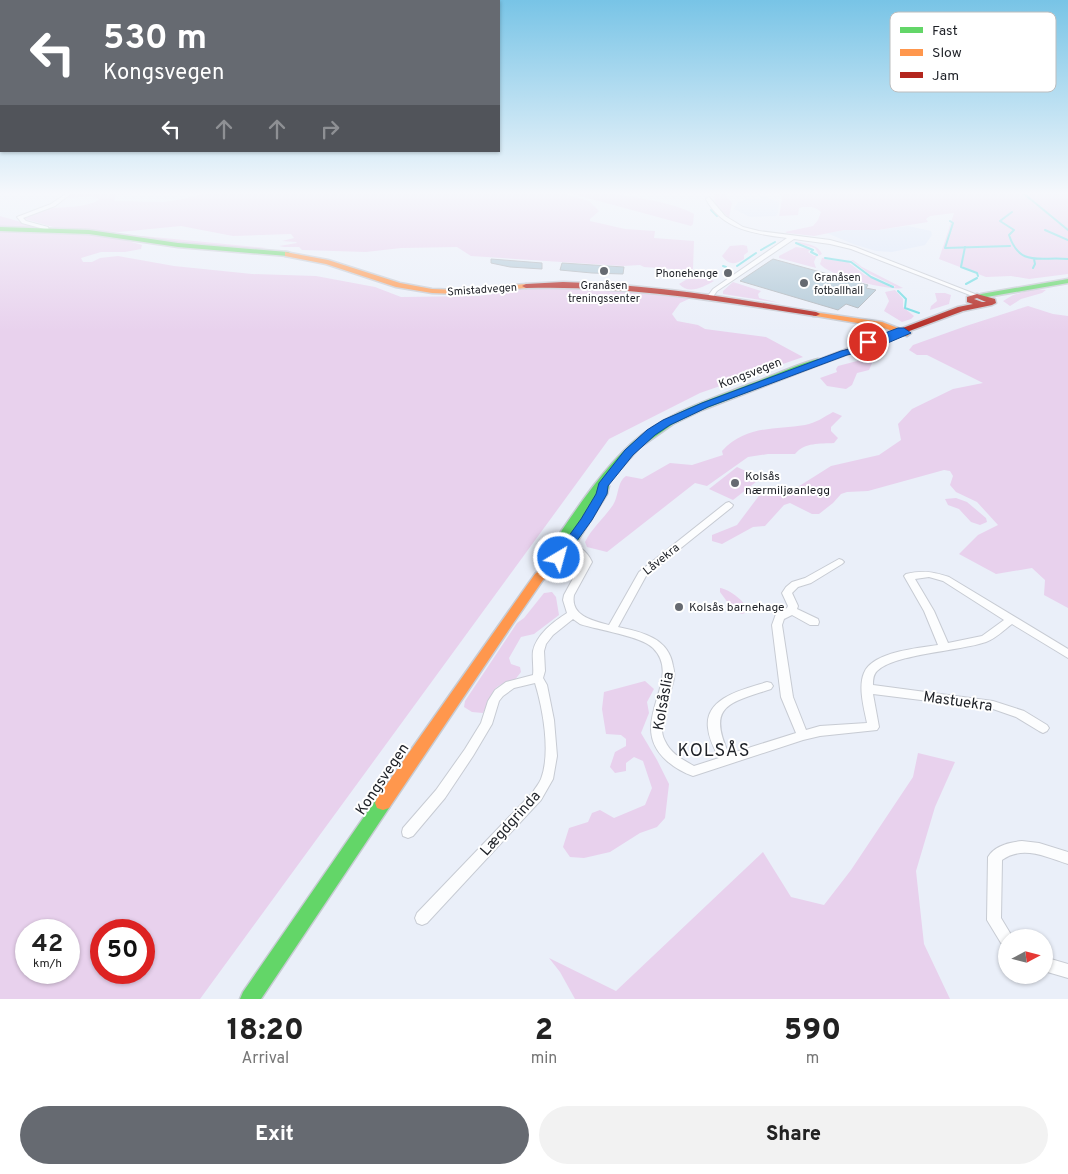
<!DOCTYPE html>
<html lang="en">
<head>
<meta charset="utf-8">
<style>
  body { margin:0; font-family:Overpass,sans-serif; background:#f2f2f2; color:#222; height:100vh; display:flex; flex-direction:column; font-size:19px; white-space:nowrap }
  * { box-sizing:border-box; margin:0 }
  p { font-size:16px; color:#767676 }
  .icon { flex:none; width:28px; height:28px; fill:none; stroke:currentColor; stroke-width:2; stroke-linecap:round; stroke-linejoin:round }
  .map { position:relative; height:999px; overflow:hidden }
  .sheet { display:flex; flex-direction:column; background:#fff; flex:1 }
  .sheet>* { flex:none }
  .banner { position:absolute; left:0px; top:0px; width:500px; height:152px; box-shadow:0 1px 4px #0004; background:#666a71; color:#fff; overflow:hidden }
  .needle { width:32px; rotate:83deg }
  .tools { position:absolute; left:998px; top:929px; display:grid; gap:10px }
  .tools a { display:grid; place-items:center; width:55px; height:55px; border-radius:50%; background:#fff; box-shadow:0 1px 4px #0004; font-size:25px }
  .speed { position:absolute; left:15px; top:919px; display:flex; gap:10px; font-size:25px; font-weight:700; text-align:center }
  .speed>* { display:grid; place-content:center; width:65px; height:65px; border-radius:50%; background:#fff; box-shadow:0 1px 4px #0004; line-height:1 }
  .speed small { font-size:12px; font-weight:400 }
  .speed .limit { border:8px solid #d22; background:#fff; color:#111 }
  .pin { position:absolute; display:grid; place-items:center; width:42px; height:42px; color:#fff; margin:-21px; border:2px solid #fff; border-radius:50%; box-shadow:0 1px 5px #0007 }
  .me { position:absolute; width:55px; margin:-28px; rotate:37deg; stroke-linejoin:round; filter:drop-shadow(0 0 4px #0008) }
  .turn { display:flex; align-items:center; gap:18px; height:105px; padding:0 20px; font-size:22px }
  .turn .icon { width:65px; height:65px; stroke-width:2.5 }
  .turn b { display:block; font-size:35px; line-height:42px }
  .lanes { display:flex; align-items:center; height:48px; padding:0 20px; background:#0003; justify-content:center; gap:25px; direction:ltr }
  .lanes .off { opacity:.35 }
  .eta { display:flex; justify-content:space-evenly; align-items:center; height:85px; text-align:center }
  .eta b { font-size:30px; font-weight:800; line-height:35px }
  .action { display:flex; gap:10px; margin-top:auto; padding:10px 20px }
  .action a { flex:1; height:58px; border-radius:30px; background:#666a71; color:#fff; font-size:20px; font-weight:800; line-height:58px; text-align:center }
  .action a+a { background:#f2f2f2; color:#222 }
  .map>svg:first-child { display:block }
  .built { fill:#dde7f9 }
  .green { fill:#e8d1ed; fill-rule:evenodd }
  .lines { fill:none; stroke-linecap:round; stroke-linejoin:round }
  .stream { stroke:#71dce2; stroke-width:2 }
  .building { fill:#b0c8d6; stroke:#aeb4ba }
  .street-casing { stroke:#c7cbd3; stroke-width:2 }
  .fast-casing { stroke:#c7cbd3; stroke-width:3 }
  .slow-casing { stroke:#c7cbd3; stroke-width:3 }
  .jam-casing { stroke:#c7cbd3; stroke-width:3 }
  .street { fill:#fcfdfe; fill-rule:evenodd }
  .fast { fill:#63d668; fill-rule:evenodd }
  .slow { fill:#ff974d; fill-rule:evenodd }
  .jam { fill:#b3261e; fill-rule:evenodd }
  .route { fill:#1a73e8; stroke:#114b97 }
  .poi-dot { fill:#666a71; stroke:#fff; stroke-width:2 }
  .labels { text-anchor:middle; stroke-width:4; stroke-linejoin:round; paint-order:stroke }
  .far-poi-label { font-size:11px; fill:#1f2228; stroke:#fff; text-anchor:end }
  .far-street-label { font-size:11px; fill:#1f2228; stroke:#fff }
  .street-label { font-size:12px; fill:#1f2228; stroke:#fff }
  .poi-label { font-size:12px; fill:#1f2228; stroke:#fff; text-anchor:start }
  .near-street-label { font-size:15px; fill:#1f2228; stroke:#fff }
  .near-quarter-label { font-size:18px; letter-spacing:1px; fill:#1f2228; stroke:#fff }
  .key { fill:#fff; stroke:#bcbdbe; stroke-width:1 }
  .key-label { font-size:14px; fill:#1f2228 }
</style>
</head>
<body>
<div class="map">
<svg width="1068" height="999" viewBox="0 0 1068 999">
  <rect width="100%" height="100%" fill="#eaeff9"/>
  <path class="built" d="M759,195L779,202L778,213L776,216L750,217L734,209L738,202L748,199H761Z
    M908,226L931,231L932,235L925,245L892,252L876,251L853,244L827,233L844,230H878Z"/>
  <path class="green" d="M72,193H149L117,195L114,201L164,202L183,199L206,193H562L589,201L599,211L590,219V221L625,229L655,231L654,238L694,241L693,269L686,270L644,267L640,265L623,266L471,256L457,247L401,248L366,252L302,250L299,247H284L279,246L297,243L296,242L282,241L294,238L291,234L233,236L181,226L119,232L60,229L25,219L23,216C32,214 41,209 50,208C62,207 90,208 99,199L93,196L66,198Z
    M569,193H592L604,195L598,193C619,193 677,203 694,214L693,224L691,226Z
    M714,193H724L732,203L729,218L715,204Z
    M780,193H1068V274L1029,279L1011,276L986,277L939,259L954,213L930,216L926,219L928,222L878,230H844L814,236L787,233L785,232L813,226L818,220L821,212C815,206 807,206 799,208L798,215L779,216L782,199Z
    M0,216L38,227L41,229L0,228Z
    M0,231L87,234L114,237L142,245L141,249L125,252H101L81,258L83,262H92L100,258L118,256L174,266L252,274L316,276L375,287L401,297L479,296L535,288H602L631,292L688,296L691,298L680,303L672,314L677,321L698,325L705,329L766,337L803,357L700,393L609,439L200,999H0ZM26,930H69V972H26ZM101,930H144V972H101Z
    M143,236L267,248L258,249L178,243L141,237Z
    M799,242C808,244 818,245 822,254L816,257L814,262L816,268L779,258V256L796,247L811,249L808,252L814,256L819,255L815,248L797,243Z
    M743,245L747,246L748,252L744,255V259C735,265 729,265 722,256L730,246Z
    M826,257L824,259L848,262L865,275L884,282L890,287H896L868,273L851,260H853L862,267L903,288C889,291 829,276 820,264L822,258L827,257L850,260Z
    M703,277L714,281C703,287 689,295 679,284L689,278Z
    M733,282L761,291L758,294L759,298L780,303L723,294V291Z
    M1034,289L1046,290L1042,293L1021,299L1010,306L1003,301L1013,295Z
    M895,290L903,299V307L914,316L911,319L902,322L884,311L889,301L885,292Z
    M935,293H945L951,295L949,304L930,310L931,306L937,301Z
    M1028,306L1053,314L1068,316V608L1044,595L1045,580L1032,568L996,574L959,554L978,535L998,525L977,502L956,492L950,485L953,476L950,471L944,470L868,491L847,492L841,494L833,503L819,514H812L790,503L784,505L765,526L753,527L722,544L712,541V535L737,525L761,493L773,492L785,495L831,466L879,455L901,440L898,424L912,409L953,389L983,383L927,355H917L909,350L913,345L966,326Z
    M861,360L873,361L869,370L857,373L852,385L846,389L827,386L820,378L837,372L836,369L838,366Z
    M833,412L842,416L831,427V431L838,438L834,443C820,444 805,442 795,454H768L748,457L707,486L695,483L607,552L587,547L585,542C592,528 604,518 613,505C619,496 617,482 626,476L642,479L670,463L692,465L723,455L722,451C746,425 774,430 805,425C816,423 824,417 833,412Z
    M737,467L761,478L733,500L709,489Z
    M956,498L967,502L986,518L987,522L980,525L971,522L959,509L948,505L945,499Z
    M573,559L578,560V569C569,578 565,582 553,579L567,560Z
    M720,588C729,589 747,602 748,612L742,614L734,611L720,592Z
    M552,592L556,597L559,615L534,634L521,637L509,658L511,664L520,667L521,672L514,681C490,685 494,693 483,713L472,712L464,707L465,701L517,623L524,618L544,593Z
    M645,681L654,689L647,702L649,713L641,733L657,760L669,784L665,818L657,827L640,833L610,852L584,858L570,857L563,847L569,828L588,822L592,813L600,810L614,818L645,805L652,788L643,761L634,757L626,763V771L615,773L610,767L615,752L626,746V739L621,735L606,734L602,709L604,692Z
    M918,753L955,762L935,807L916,871L924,944L950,999H575L560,972L549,958L616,991L763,852L791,897L824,905L851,870L913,777Z"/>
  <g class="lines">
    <path class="stream" d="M1023,193L1068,230
      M711,210L717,216
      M1012,212L1000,221L1014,230L1009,235C1020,268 1040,256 1068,259
      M950,221L953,223L945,248L1010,246
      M1045,230L1068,240
      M796,243L813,250L811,252L817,255
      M965,247L961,267L977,273L978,276
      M761,250L775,242
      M825,258L851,262L871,277L893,287
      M723,266L726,267
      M737,266L756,253
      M1033,268L1035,264L1034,259
      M966,284L977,278
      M898,291L906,299L905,308L919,313"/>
  </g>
  <path class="building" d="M491,259L542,263V269L510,267L491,263Z
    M773,259L868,285L866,288L876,290L858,308L846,304L838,310L740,281Z
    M562,263L624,267L623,274L592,273L560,270Z"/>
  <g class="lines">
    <g class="street-casing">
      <path id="street" d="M67,193H72L55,206L23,218L26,221L48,227L49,231H45L44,229L22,223L17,217L51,204Z
        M709,197L725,216L743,227L759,231L830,240L855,247L980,296L975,297L851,249L830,244L794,239L717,291L712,298H708L707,297L713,289L787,238C756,234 722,230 706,199Z
        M729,502L733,505L732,507L646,576L618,627C642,632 669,638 673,666C674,670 675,674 674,678C672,689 667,700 664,711C662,721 660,732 665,741C670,753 683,760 694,766L719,758C714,748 709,739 708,728C704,697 745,689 767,682L771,683L773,686L771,689C730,703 706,705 729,754L796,733L781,697L772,625L776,614L787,608L788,606L782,593L786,587L792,582L805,578L839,559L842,560L844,562L842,564L811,583L798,587L792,593L798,606L797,609L818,619L819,622L818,625H810L792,615L784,619L782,625L793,697L806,730L820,726L867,723C864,708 858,687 864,673C872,652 918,648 938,645L924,611L904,576L906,574C923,570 933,572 949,577L1068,649V658L1012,624C1004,630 995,639 986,642C960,651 894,654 877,671C873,675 873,680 873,685L993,701L1024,711L1047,725L1049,728L1047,731L1043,733L1039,731L1016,717L993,709L873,694L879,727L877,730L820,736L803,740L693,776C684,773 674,767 667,761C624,723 685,680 653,648C641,636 598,630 580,624L573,619L553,635L546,644L544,651L545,671L543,678L547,685L554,720L557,756L553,779L541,800L427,923L422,925L417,923L415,918L417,913L533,792C535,788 539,784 541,779C551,753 543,709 535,683L514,688L503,696L499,701L492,724L473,756L445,798L413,836L408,838L403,836L402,832L403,828L436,790L465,749L481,723L488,701L495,690L506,682L533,675C534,667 532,659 533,651C537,634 553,622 567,613L563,600L564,595L582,562L577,554L561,547L559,545L561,543C574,541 587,550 592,562L574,595C570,616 593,621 609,625L639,572L726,503ZM929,577L943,581L1004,620L982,636L948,643L934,611L915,579Z
        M1022,841L1039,843L1068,852V864C1046,857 1023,845 1002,860L1001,918L1013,938H1006V945L1001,943L987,920L988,857C994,846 1010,842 1022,841Z
        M1044,957L1068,964V978L1044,971Z"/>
    </g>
    <g class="fast-casing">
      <path id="fast" d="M0,227L89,230L178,243L288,252L292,254L288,256L178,247L89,234L0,231Z
        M1068,279V283L981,298L977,296L981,294Z
        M818,359L821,360V364L702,410L673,424L639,448L607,484L609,486L607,494L572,550L557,568H549L547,565L548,563L544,562L542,559L544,556C571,518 597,475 632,443C666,413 709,400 750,384C773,376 795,365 818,359Z
        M383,796L389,798L391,803L389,808L261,999H240L243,992L377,798Z"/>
    </g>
    <g class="slow-casing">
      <path id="slow" d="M285,252L328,260L400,283L432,289L458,290L526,284L530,286L526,288L458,294L432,293L396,287L326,264L285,256Z
        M813,312L882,322L911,333L907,336L881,327L816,316H813Z
        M553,561L559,565L543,580L514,622L389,808L383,810L377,808L375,803L377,798L535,574L549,562Z"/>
    </g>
    <g class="jam-casing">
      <path id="jam" d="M563,282C648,284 732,298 816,312L820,314L816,316C719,301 624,285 526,288L522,286L526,284Z
        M977,294L995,299L996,303L992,305L963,311L821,364H815L813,362L958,307L973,304L967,302V297ZM977,298L986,302H982L974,299Z"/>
    </g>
    <use href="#street" class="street"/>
    <use href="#fast" class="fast"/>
    <use href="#slow" class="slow"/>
    <use href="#jam" class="jam"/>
  </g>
  <linearGradient id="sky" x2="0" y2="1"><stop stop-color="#78c4e6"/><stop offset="0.58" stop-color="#f6f8fc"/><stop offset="1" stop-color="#f6f8fc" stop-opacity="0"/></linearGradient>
  <rect width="1068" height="333" fill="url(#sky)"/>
  <path class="route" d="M898,328H904L911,333L876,348L847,355L708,407L670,425L655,435L633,455L608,486L607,494L592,520L563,560H555L553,558L581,519L596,494L599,483L625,450L647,430L663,420L702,403L841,351L866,345L863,342L864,341Z"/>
  <g class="poi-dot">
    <circle cx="604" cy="271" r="5"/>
    <circle cx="728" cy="273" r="5"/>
    <circle cx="804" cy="283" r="5"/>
    <circle cx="735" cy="483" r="5"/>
    <circle cx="679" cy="607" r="5"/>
  </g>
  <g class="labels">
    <g class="far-poi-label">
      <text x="718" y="277">Phonehenge</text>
      <text x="814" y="281" text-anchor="start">Granåsen<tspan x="814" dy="13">fotballhall</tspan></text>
      <text x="604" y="289" text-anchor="middle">Granåsen<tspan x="604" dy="13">treningssenter</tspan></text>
    </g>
    <g class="far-street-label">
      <text transform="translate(482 289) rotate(-4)" y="4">Smistadvegen</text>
    </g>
    <g class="street-label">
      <text transform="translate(750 373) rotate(-21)" y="4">Kongsvegen</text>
      <text transform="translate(661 559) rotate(-39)" y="4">Låvekra</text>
    </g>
    <g class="poi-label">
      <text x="745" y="480">Kolsås<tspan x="745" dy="14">nærmiljøanlegg</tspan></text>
      <text x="689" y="611">Kolsås barnehage</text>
    </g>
    <g class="near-street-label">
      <text transform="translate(663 701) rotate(-80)" y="5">Kolsåslia</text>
      <text transform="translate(958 701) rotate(8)" y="5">Mastuekra</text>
      <text transform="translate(382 779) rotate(-56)" y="5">Kongsvegen</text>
      <text transform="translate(510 823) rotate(-48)" y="5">Lægdgrinda</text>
    </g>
    <g class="near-quarter-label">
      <text x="714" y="756">KOLSÅS</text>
    </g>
  </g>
  <rect x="890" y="12" width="166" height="80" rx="8" class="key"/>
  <rect x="900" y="27" width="23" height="6" fill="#63d668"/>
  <rect x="900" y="49" width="23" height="7" fill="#ff974d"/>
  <rect x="900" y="72" width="23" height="6" fill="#b3261e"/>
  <g class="key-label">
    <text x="932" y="35">Fast</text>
    <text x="932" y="57">Slow</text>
    <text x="932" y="80">Jam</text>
  </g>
</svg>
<div class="tools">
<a><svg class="needle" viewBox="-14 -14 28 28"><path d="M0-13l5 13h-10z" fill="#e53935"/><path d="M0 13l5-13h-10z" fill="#767676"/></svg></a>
</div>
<div class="speed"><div>42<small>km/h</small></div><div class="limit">50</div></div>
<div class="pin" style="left:868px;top:342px;background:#d93025"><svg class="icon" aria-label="arrive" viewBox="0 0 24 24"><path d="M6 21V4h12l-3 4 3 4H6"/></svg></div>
<svg class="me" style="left:559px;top:558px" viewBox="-20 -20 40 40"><circle r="17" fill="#1a73e8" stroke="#fff" stroke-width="3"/><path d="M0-11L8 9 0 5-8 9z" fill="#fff"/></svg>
<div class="banner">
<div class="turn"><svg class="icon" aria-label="left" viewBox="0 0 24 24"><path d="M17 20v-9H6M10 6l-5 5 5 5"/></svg><div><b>530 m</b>Kongsvegen</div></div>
<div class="lanes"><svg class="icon" aria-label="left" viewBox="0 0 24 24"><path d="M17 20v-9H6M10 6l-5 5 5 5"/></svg><svg class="icon off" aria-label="ahead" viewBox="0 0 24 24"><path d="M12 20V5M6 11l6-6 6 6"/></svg><svg class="icon off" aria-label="ahead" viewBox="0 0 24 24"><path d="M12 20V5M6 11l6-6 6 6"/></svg><svg class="icon off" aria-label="right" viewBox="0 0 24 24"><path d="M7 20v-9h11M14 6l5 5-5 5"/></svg></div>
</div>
</div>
<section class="sheet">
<div class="eta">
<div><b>18:20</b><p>Arrival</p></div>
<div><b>2</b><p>min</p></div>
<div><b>590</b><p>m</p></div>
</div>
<div class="action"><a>Exit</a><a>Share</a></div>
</section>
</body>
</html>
